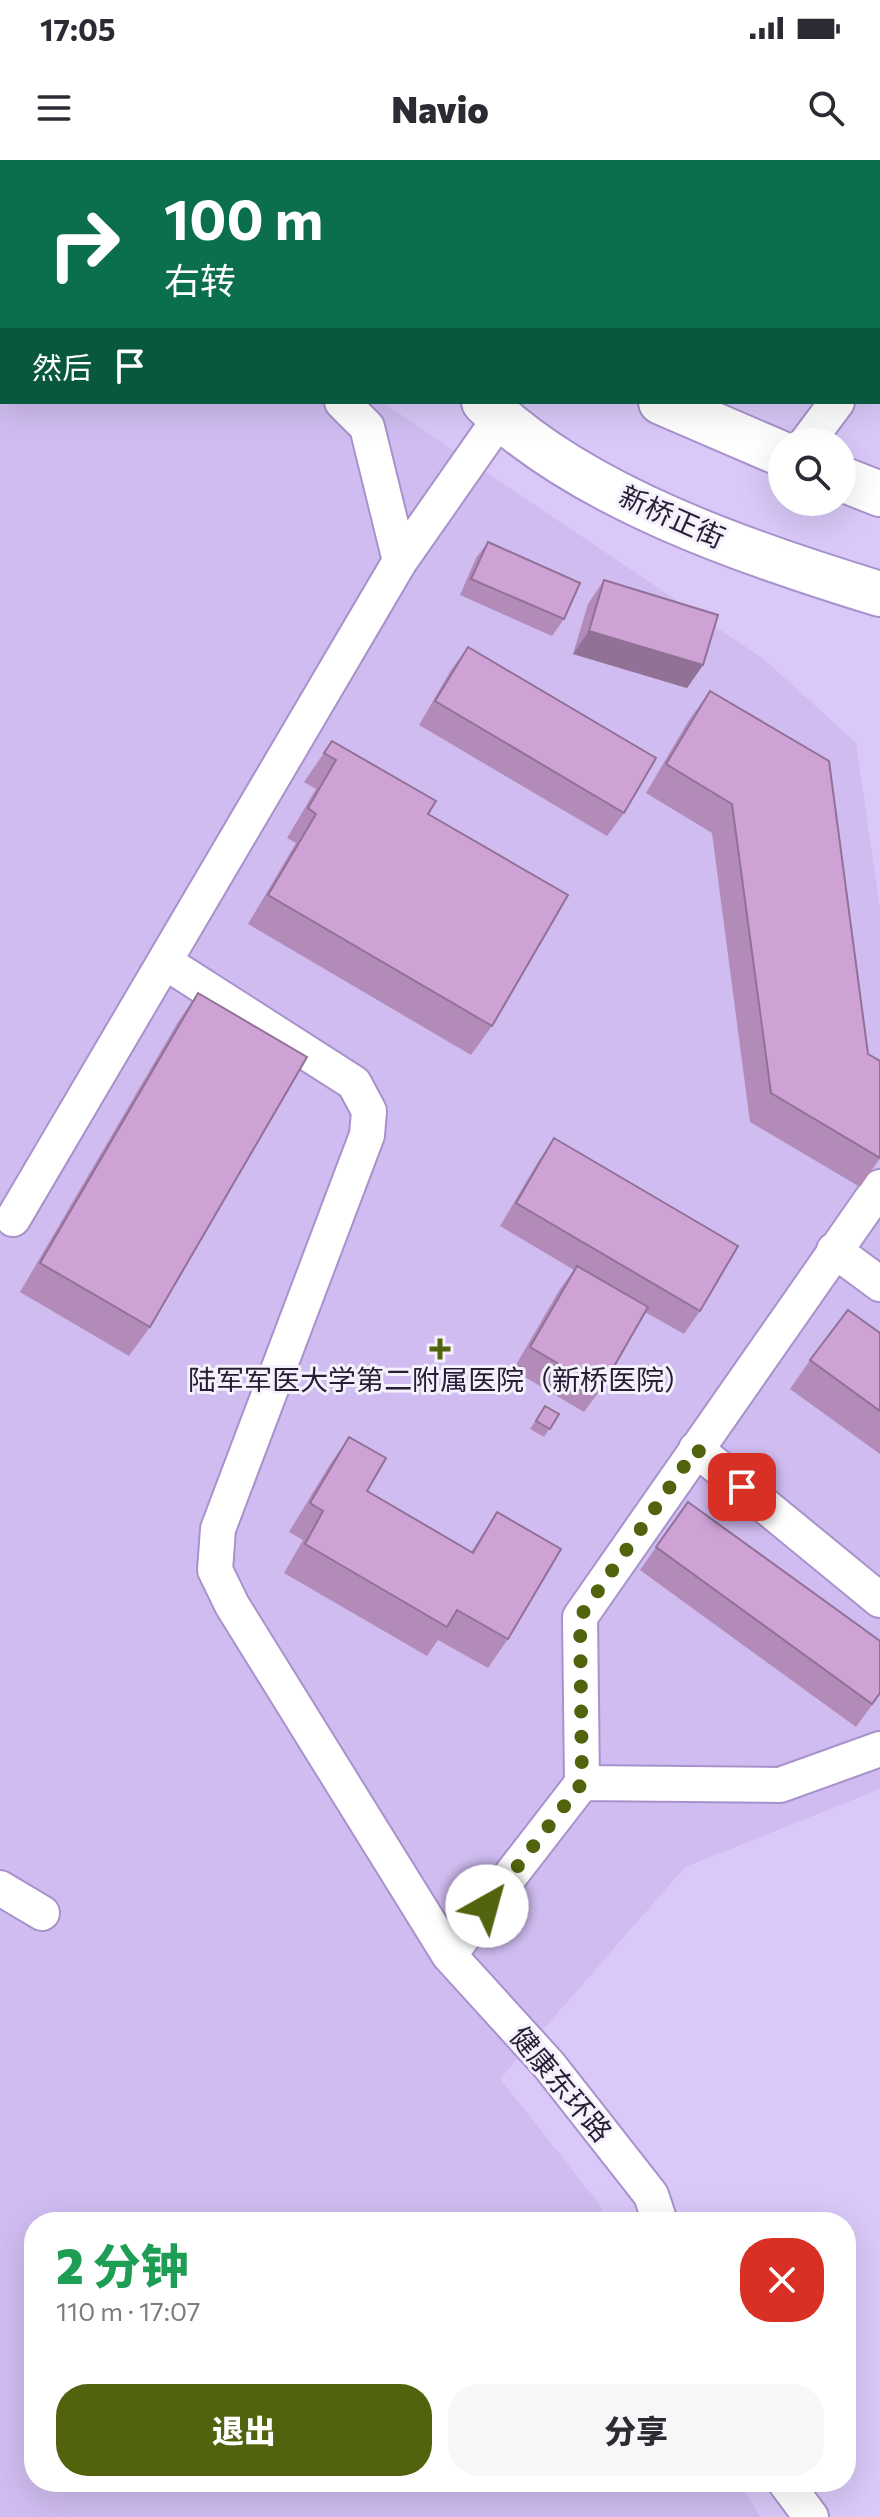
<!DOCTYPE html>
<html lang="zh">
<head>
<meta charset="utf-8">
<style>
  body { margin:0; font-family:Commissioner,"Noto Sans SC",sans-serif; background:#f7f7f7; color:#2b2b33; height:100vh; display:flex; flex-direction:column; font-size:30px; white-space:nowrap }
  * { box-sizing:border-box; margin:0 }
  p { font-size:26px; color:#7c7c81 }
  .icon { flex:none; width:44px; height:44px; fill:none; stroke:currentColor; stroke-width:2; stroke-linecap:round; stroke-linejoin:round }
  .map { position:relative; flex:1; overflow:hidden }
  .details { position:absolute; left:24px; top:2052px; width:832px; height:280px; display:flex; flex-direction:column; background:#fff; border-radius:32px; box-shadow:0 8px 32px #0002 }
  .details>* { flex:none }
  .top-card { position:absolute; left:0px; top:0px; width:880px; height:244px; box-shadow:0 8px 32px #0002; background:#0b6e4f; color:#fff; overflow:hidden }
  .tools { position:absolute; left:768px; top:268px; display:grid; gap:16px }
  .tools a { display:grid; place-items:center; width:88px; height:88px; border-radius:50%; background:#fff; box-shadow:0 8px 32px #0002; font-size:40px }
  .pin { position:absolute; display:grid; place-items:center; width:68px; height:68px; color:#fff; margin:-34px; border-radius:16px; box-shadow:0 4px 12px #0006 }
  .me { position:absolute; width:88px; margin:-44px; rotate:38deg; stroke-linejoin:round; filter:drop-shadow(0 0 6px #0008) }
  .turn { display:flex; align-items:center; gap:28px; height:168px; padding:0 32px; font-size:36px }
  .turn .icon { width:104px; height:104px; stroke-width:2.5 }
  .turn b { display:block; font-size:56px; line-height:68px }
  .then { display:flex; align-items:center; height:76px; padding:0 32px; background:#0003; gap:16px; font-size:30px }
  .round { display:grid; place-items:center; flex:none; width:84px; height:84px; border-radius:32px; background:#f7f7f7 }
  .headline { display:flex; align-items:center; justify-content:space-between; height:136px; padding:0 32px }
  h1 { font-size:48px; font-weight:800; line-height:60px; color:#1e9e55 }
  .primary-button { display:flex; gap:16px; margin-top:auto; padding:16px 32px }
  .primary-button a { flex:1; height:92px; border-radius:32px; background:#51640d; color:#fff; font-size:32px; font-weight:800; line-height:92px; text-align:center }
  .primary-button a+a { background:#f7f7f7; color:#2b2b33 }
  .status { display:flex; justify-content:space-between; align-items:center; height:56px; padding:0 40px; background:#fff; direction:ltr }
  .status svg { height:22px; fill:currentColor }
  header { display:flex; justify-content:space-between; align-items:center; height:104px; padding:0 32px; background:#fff; font-size:36px; font-weight:800 }
  .map>svg:first-child { display:block }
  .built { fill:#d0bcf1 }
  .lines { fill:none; stroke-linecap:round; stroke-linejoin:round }
  .street-casing { stroke:#a892cc; stroke-width:38 }
  .primary-casing { stroke:#a892cc; stroke-width:48 }
  .street { stroke:#fff; stroke-width:34 }
  .primary { stroke:#fff; stroke-width:44 }
  .wall { fill:#b28bb8 }
  .shaded-wall { fill:#917196 }
  .building { fill:#cfa2d6; stroke:#917196; stroke-width:2 }
  .route { stroke:#51640d; stroke-width:14; stroke-dasharray:0 25.2 }
  .poi-dot { fill:#51640d; stroke:#f4f0fc; stroke-width:3 }
  .labels { text-anchor:middle; stroke-width:6; stroke-linejoin:round; paint-order:stroke }
  .street-label { font-size:28px; fill:#271e35; stroke:#f4f0fc }
  .poi-label { font-size:28px; fill:#271e35; stroke:#f4f0fc }
</style>
</head>
<body>
<div class="status"><b>17:05</b><svg viewBox="0 0 49 12"><path d="M0 12V9h3v3zM5 12V6h3v6zM10 12V3h3v9zM15 12V0h3v12zM26 1h20v11H26zM47 4h2v5h-2z"/></svg></div>
<header><svg class="icon" aria-label="menu" viewBox="0 0 24 24"><path d="M4 6h16M4 12h16M4 18h16"/></svg>Navio<svg class="icon" aria-label="search" viewBox="0 0 24 24"><circle cx="10" cy="10" r="6"/><path d="M15 15l6 6"/></svg></header>
<div class="map">
<svg width="880" height="2357" viewBox="0 0 880 2357">
  <rect width="100%" height="100%" fill="#d9c8f8"/>
  <path class="built" d="M0,111L2,242H382L765,500L856,583L880,749V1629L685,1707L500,1919L600,2045L607,2062H34V2322H740L760,2357H0Z"/>
  <g class="lines">
    <g class="street-casing">
      <path id="street" d="M0,34L2,38
        M878,187L880,185
        M0,207L2,196
        M342,242L367,267L400,401
        M807,282L837,242
        M165,802L354,923L369,951L367,975L218,1369L215,1410L232,1445L449,1795L549,1905L651,2035L660,2062
        M13,1059L400,401L500,258
        M834,1090L880,1124
        M696,1289L880,1440
        M582,1623L780,1625L880,1589
        M0,1728L42,1753
        M449,1795L582,1623L580,1457L880,1027
        M785,2322L811,2357"/>
    </g>
    <g class="primary-casing">
      <path id="primary" d="M52,0L61,2
        M484,242C580,337 752,395 880,434
        M661,242L782,294
        M842,319L880,334"/>
    </g>
    <use href="#street" class="street"/>
    <use href="#primary" class="primary"/>
  </g>
  <path class="wall" d="M488,382L564,459L552,476L460,435L476,398Z
    M604,420L703,505L687,528L573,494L588,444Z
    M468,487L624,653L607,676L419,565L451,510Z
    M710,531L880,998L860,1027L750,962L712,673L646,633L689,560Z
    M332,581L428,654L492,866L471,895L248,764L296,683L287,678L316,629L304,622Z
    M198,833L150,1167L129,1196L20,1132L178,862Z
    M554,978L700,1151L684,1174L645,1152L601,1229L584,1252L513,1210L560,1129L574,1110L500,1066L538,1002Z
    M880,1173V1294L790,1229L810,1200Z
    M545,1246L559,1254L544,1277L530,1269Z
    M349,1277L367,1331L471,1392L497,1352L508,1479L488,1508L438,1480L427,1496L284,1413L303,1380L289,1372L329,1306Z
    M688,1342L880,1534L856,1567L640,1410Z"/>
  <path class="shaded-wall" d="M589,471L703,505L687,528L573,494Z"/>
  <path class="building" d="M488,382L580,423L564,459L471,419Z
    M604,420L718,455L703,505L589,471Z
    M468,487L656,598L624,653L435,541Z
    M710,531L829,601L868,894L880,901V998L771,933L732,644L666,604Z
    M332,581L436,641L428,654L568,735L492,866L268,735L316,654L308,648L336,600L324,593Z
    M198,833L307,897L150,1167L40,1103Z
    M554,978L738,1086L700,1151L516,1043Z
    M577,1106L648,1147L601,1229L530,1187Z
    M848,1150L880,1173V1251L810,1200Z
    M545,1246L559,1254L550,1269L536,1261Z
    M349,1277L386,1298L367,1331L473,1393L497,1352L561,1389L508,1479L457,1450L447,1467L305,1384L323,1351L310,1343Z
    M688,1342L880,1481V1533L872,1544L656,1387Z"/>
  <g class="lines">
    <path class="route" d="M487,1746L582,1623L580,1457L696,1289L742,1327"/>
  </g>
  <path class="poi-dot" d="M436 1177h8v8h8v8h-8v8h-8v-8h-8v-8h8z"/>
  <g class="labels">
    <g class="street-label">
      <text transform="translate(672 357) rotate(24)" y="10">新桥正街</text>
      <text transform="translate(561 1924) rotate(50)" y="10">健康东环路</text>
    </g>
    <g class="poi-label">
      <text x="440" y="1230">陆军军医大学第二附属医院（新桥医院）</text>
    </g>
  </g>
</svg>
<div class="tools">
<a><svg class="icon" aria-label="search" viewBox="0 0 24 24"><circle cx="10" cy="10" r="6"/><path d="M15 15l6 6"/></svg></a>
</div>
<div class="pin" style="left:742px;top:1327px;background:#d93025"><svg class="icon" aria-label="arrive" viewBox="0 0 24 24"><path d="M6 21V4h12l-3 4 3 4H6"/></svg></div>
<svg class="me" style="left:487px;top:1746px" viewBox="-20 -20 40 40"><circle r="19" fill="#fff"/><path d="M0-13L10 11 0 6-10 11z" fill="#51640d"/></svg>
<div class="top-card">
<div class="turn"><svg class="icon" aria-label="right" viewBox="0 0 24 24"><path d="M7 20v-9h11M14 6l5 5-5 5"/></svg><div><b>100 m</b>右转</div></div>
<div class="then">然后<svg class="icon" aria-label="arrive" viewBox="0 0 24 24"><path d="M6 21V4h12l-3 4 3 4H6"/></svg></div>
</div>
<section class="details">
<div class="headline"><div><h1>2 分钟</h1><p>110 m · 17:07</p></div><a class="round" style="background:#d93025;color:#fff"><svg class="icon" aria-label="close" viewBox="0 0 24 24"><path d="M6 6l12 12M18 6L6 18"/></svg></a></div>
<div class="primary-button"><a>退出</a><a>分享</a></div>
</section>
</div>
</body>
</html>
